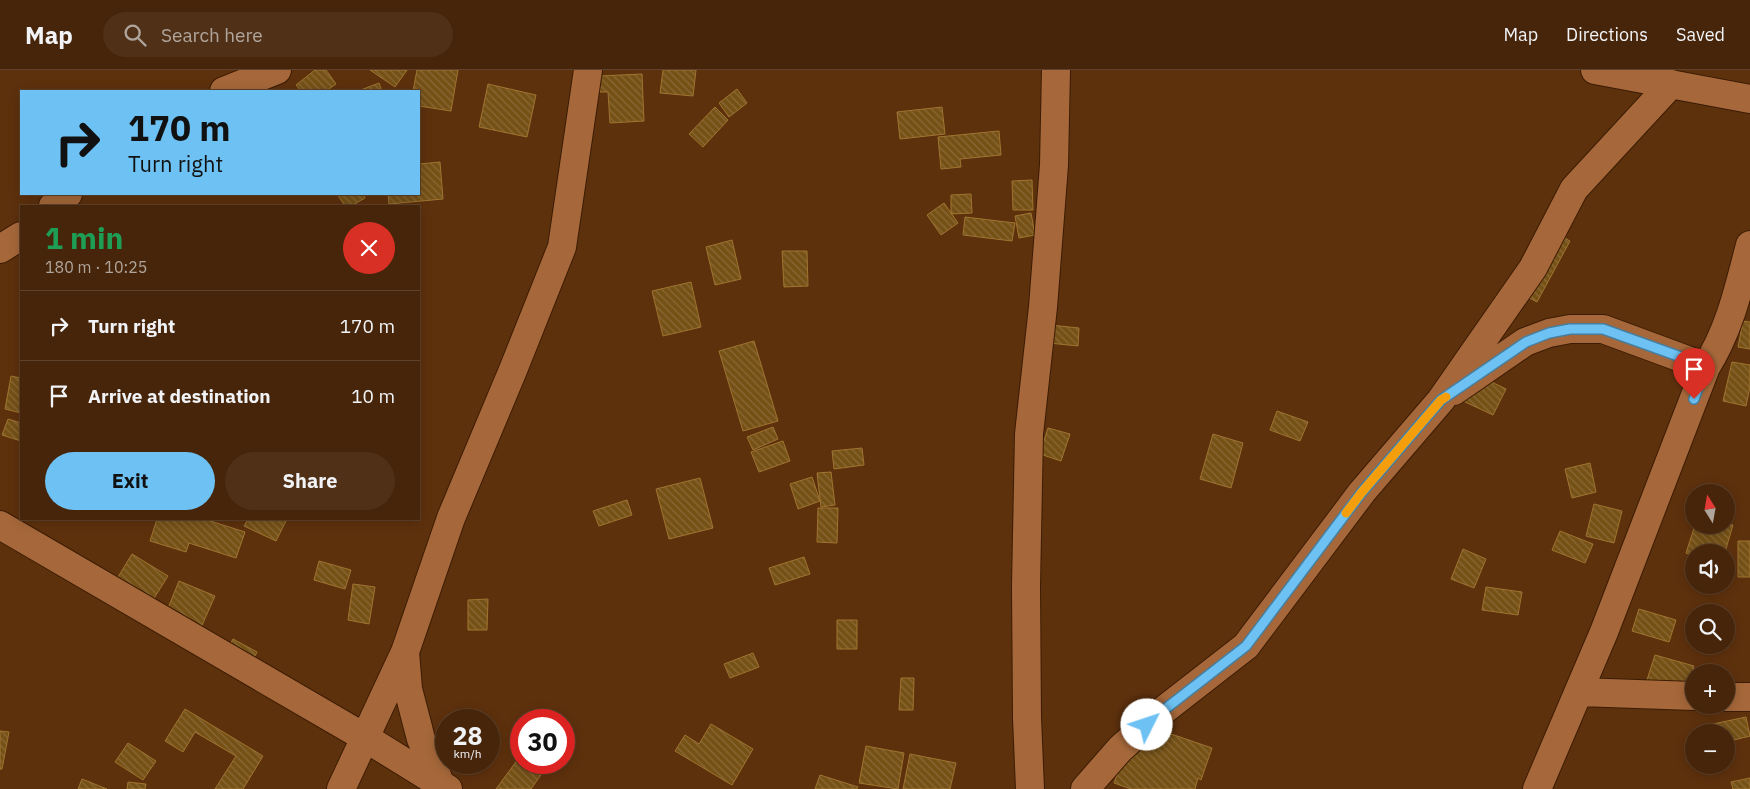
<!DOCTYPE html>
<html lang="en">
<head>
<meta charset="utf-8">
<style>
  body { margin:0; font-family:"IBM Plex Sans",sans-serif; background:#503118; color:#f1f3f6; height:100vh; display:flex; flex-direction:column; font-size:19px; white-space:nowrap }
  * { box-sizing:border-box; margin:0 }
  p { font-size:16px; color:#b0a59c }
  .icon { flex:none; width:28px; height:28px; fill:none; stroke:currentColor; stroke-width:2; stroke-linecap:round; stroke-linejoin:round }
  .map { position:relative; flex:1; overflow:hidden }
  .side { position:absolute; left:20px; top:135px; width:400px; height:315px; display:flex; flex-direction:column; background:#46250a; border-radius:0px; box-shadow:0 2px 12px #0003,0 0 0 1px #5e422b }
  .side>* { flex:none }
  .banner { position:absolute; left:20px; top:20px; width:400px; height:105px; border-radius:0px; box-shadow:0 2px 12px #0003,0 0 0 1px #5e422b; background:#6dc2f3; color:#111; overflow:hidden }
  .needle { width:32px; rotate:349deg }
  .controls { position:absolute; left:1685px; top:414px; display:grid; gap:10px }
  .controls a { display:grid; place-items:center; width:50px; height:50px; border-radius:50%; background:#46250a; box-shadow:0 2px 12px #0003,0 0 0 1px #5e422b; font-size:25px }
  .speed { position:absolute; left:435px; top:639px; display:flex; gap:10px; font-size:25px; font-weight:700; text-align:center }
  .speed>* { display:grid; place-content:center; width:65px; height:65px; border-radius:50%; background:#46250a; box-shadow:0 2px 12px #0003,0 0 0 1px #5e422b; line-height:1 }
  .speed small { font-size:12px; font-weight:400 }
  .speed .limit { border:8px solid #d22; background:#fff; color:#111 }
  .pin { position:absolute; display:grid; place-items:center; width:42px; height:42px; color:#fff; margin:-51px -21px; border-radius:50% 50% 50% 0; rotate:-45deg; box-shadow:0 0 5px #0007 }
  .pin .icon { rotate:45deg }
  .me { position:absolute; width:55px; margin:-28px; rotate:49deg; stroke-linejoin:round; filter:drop-shadow(0 0 4px #0008) }
  .turn { display:flex; align-items:center; gap:18px; height:105px; padding:0 25px; font-size:22px }
  .turn .icon { width:65px; height:65px; stroke-width:2.5 }
  .turn b { display:block; font-size:35px; line-height:42px }
  .round { display:grid; place-items:center; flex:none; width:52px; height:52px; border-radius:26px; background:#503118 }
  .overview { display:flex; align-items:center; justify-content:space-between; height:85px; padding:0 25px }
  h1 { font-size:30px; font-weight:700; line-height:38px; color:#1e9e55 }
  .cta { display:flex; gap:10px; margin-top:auto; padding:10px 25px }
  .cta a { flex:1; height:58px; border-radius:30px; background:#6dc2f3; color:#111; font-size:20px; font-weight:700; line-height:58px; text-align:center }
  .cta a+a { background:#503118; color:#f1f3f6 }
  ul { padding:0; list-style:none }
  li { display:flex; align-items:center; gap:15px; height:70px; padding:0 25px; border-top:1px solid #5e422b }
  li div { flex:1 }
  li b { display:block; font-size:19px }
  li em { font-style:normal }
  header { display:flex; align-items:center; gap:30px; box-sizing:border-box; height:70px; padding:0 25px; background:#46250a; border-bottom:1px solid #5e422b }
  header strong { font-size:24px }
  nav { display:flex; gap:28px; margin-inline-start:auto; font-size:18px }
  .search { width:350px; height:45px; background:#503118; display:flex; align-items:center; gap:12px; box-sizing:border-box; padding:0 18px; border-radius:28px; color:#b0a59c; font-size:19px }
  .map>svg:first-child { display:block }
  .building { fill:url(#building-back-hatch); stroke:#a07431 }
  .lines { fill:none; stroke-linecap:round; stroke-linejoin:round }
  .minor-casing { stroke:#3b1c04; stroke-width:30 }
  .secondary-casing { stroke:#3b1c04; stroke-width:30 }
  .minor { stroke:#a6683a; stroke-width:28 }
  .secondary { stroke:#a6683a; stroke-width:28 }
  .route-casing { stroke:#477e9e; stroke-width:12 }
  .route { stroke:#6dc2f3; stroke-width:9 }
  .slow { stroke:#f59e0b; stroke-width:9 }
</style>
</head>
<body>
<header>
<strong>Map</strong>
<div class="search"><svg class="icon" aria-label="search" viewBox="0 0 24 24"><circle cx="10" cy="10" r="6"/><path d="M15 15l6 6"/></svg>Search here</div>
<nav><a>Map</a><a>Directions</a><a>Saved</a></nav>
</header>
<div class="map">
<svg width="1750" height="719" viewBox="0 0 1750 719">
  <defs>
    <pattern id="building-back-hatch" width="6" height="6" patternUnits="userSpaceOnUse" patternTransform="scale(1.25)"><rect width="6" height="6" fill="#755116"/><path d="M-1 5l2 2M0 0l6 6M5-1l2 2" fill="none" stroke="#896936"/></pattern>
  </defs>
  <rect width="100%" height="100%" fill="#5e310d"/>
  <path class="building" d="M315,0H326L336,14L326,21H301L296,15Z
    M370,0H407L395,17Z
    M417,0H458L451,41L419,36V21H413Z
    M663,0H696L693,26L660,23Z
    M642,4L644,51L610,53L608,22H600V6Z
    M379,13L382,21H358Z
    M488,14L536,25L527,67L479,57Z
    M737,19L747,33L729,47L719,33Z
    M715,37L728,50L703,77L689,64Z
    M942,37L945,64L900,69L897,42Z
    M999,61L1001,85L960,89L961,97L941,99L938,67Z
    M440,92L443,129L389,134L388,124H419V94Z
    M1032,110L1033,140H1013L1012,111Z
    M337,124H363L365,128L351,136H345Z
    M971,124L972,143L951,144V125Z
    M944,133L958,153L941,165L927,145Z
    M1031,143L1035,165L1019,168L1015,146Z
    M965,147L1015,153L1012,171L963,165Z
    M1554,162L1570,171L1537,232L1520,223Z
    M732,170L741,209L715,215L706,177Z
    M782,181H807L808,216L784,217Z
    M691,212L701,257L663,266L652,221Z
    M1743,251L1750,252V279L1738,277Z
    M1050,255L1079,258L1078,276L1049,273Z
    M754,271L778,351L743,361L719,281Z
    M1732,292L1750,295V317L1746,336L1723,331Z
    M1475,304L1506,319L1493,345L1461,330Z
    M11,306L21,308V343L5,339Z
    M1277,341L1308,352L1300,371L1270,360Z
    M8,349L21,353V371L2,365Z
    M773,357L778,369L753,380L747,367Z
    M1048,358L1070,364L1061,391L1040,384Z
    M1213,364L1243,373L1231,418L1200,409Z
    M783,371L790,391L759,402L751,382Z
    M862,378L864,395L834,399L832,381Z
    M1590,393L1596,422L1572,428L1565,399Z
    M831,402L835,435L821,437L817,403Z
    M812,407L820,431L798,439L790,414Z
    M700,408L713,458L669,469L656,419Z
    M627,430L632,445L599,456L593,441Z
    M1594,434L1622,441L1614,473L1586,466Z
    M818,438H838L837,473L817,472Z
    M157,449H204L245,462L236,488L189,473L186,482L150,471Z
    M248,449H287L276,471L244,456Z
    M1726,454L1733,455L1725,482H1694V486L1686,483L1695,455H1726Z
    M1560,461L1593,474L1585,493L1552,480Z
    M1738,471H1750V507H1738Z
    M1463,479L1486,489L1474,518L1451,509Z
    M132,484L168,506L151,533L115,512Z
    M804,487L810,504L775,515L769,498Z
    M319,491L351,500L345,519L314,510Z
    M179,511L215,526L199,562L164,548Z
    M353,514L375,517L369,554L348,550Z
    M1486,517L1522,522L1518,545L1482,540Z
    M488,529L487,560H468V530Z
    M1639,539L1676,550L1669,572L1632,561Z
    M837,550H857V579H837Z
    M233,569L257,582L248,600L223,588Z
    M753,583L759,597L730,608L724,594Z
    M1655,585L1694,596L1685,628L1645,616Z
    M901,608H914L913,640H899Z
    M185,639L263,686L243,719H215L236,686L195,662L183,682L165,671Z
    M1746,647L1750,666L1726,672V662H1715L1713,654Z
    M1136,652L1212,678L1201,710L1198,708L1195,719H1131L1114,713Z
    M711,654L753,679L732,715L675,681L685,665L699,674Z
    M0,661L9,662L2,699H0Z
    M128,673L156,691L143,710L115,692Z
    M866,676L904,683L898,719L859,713Z
    M910,684L956,693L950,719H903Z
    M521,685V692H550L531,719H496Z
    M820,705L858,717L857,719H815Z
    M1750,708V719H1733L1731,712Z
    M82,709L107,719H78Z
    M128,712L146,714L145,719H127Z"/>
  <g class="lines">
    <g class="minor-casing">
      <path id="minor" d="M224,21L277,0
        M53,136L68,124
        M0,179L21,166
        M1454,321L1525,272L1549,263L1570,259H1603L1706,297
        M0,455L364,667L448,719
        M405,582L408,619L421,669L441,715
        M1579,622L1694,626
        M1726,627H1750
        M341,719L405,582L451,448L513,300L562,177L588,0
        M1030,719L1027,648L1026,516L1029,364L1043,237L1054,95L1056,0
        M1085,719L1120,679L1160,643L1246,576L1362,422L1441,330L1533,198L1574,119L1671,14
        M1537,719L1604,562L1706,297C1730,259 1739,217 1750,175"/>
    </g>
    <g class="secondary-casing">
      <path id="secondary" d="M1595,0L1750,29"/>
    </g>
    <use href="#minor" class="minor"/>
    <use href="#secondary" class="secondary"/>
  </g>
  <g class="lines">
    <g class="route-casing">
      <path id="route" d="M1147,655L1160,643L1246,576L1362,422L1441,330L1526,272L1549,263L1570,259H1603L1706,296L1694,329"/>
    </g>
    <use href="#route" class="route"/>
    <path class="slow" d="M1346,443L1362,422L1441,330L1446,327"/>
  </g>
</svg>
<div class="controls">
<a><svg class="needle" viewBox="-14 -14 28 28"><path d="M0-13l5 13h-10z" fill="#e53935"/><path d="M0 13l5-13h-10z" fill="#b0a59c"/></svg></a>
<a><svg class="icon" aria-label="sound" viewBox="0 0 24 24"><path d="M4 9h4l5-4v14l-5-4H4zM17 9q2 3 0 6"/></svg></a>
<a><svg class="icon" aria-label="search" viewBox="0 0 24 24"><circle cx="10" cy="10" r="6"/><path d="M15 15l6 6"/></svg></a>
<a>+</a>
<a>−</a>
</div>
<div class="speed"><div>28<small>km/h</small></div><div class="limit">30</div></div>
<div class="pin" style="left:1694px;top:329px;background:#d93025"><svg class="icon" aria-label="arrive" viewBox="0 0 24 24"><path d="M6 21V4h12l-3 4 3 4H6"/></svg></div>
<svg class="me" style="left:1147px;top:655px" viewBox="-20 -20 40 40"><circle r="19" fill="#fff"/><path d="M0-13L10 11 0 6-10 11z" fill="#6dc2f3"/></svg>
<div class="banner">
<div class="turn"><svg class="icon" aria-label="right" viewBox="0 0 24 24"><path d="M7 20v-9h11M14 6l5 5-5 5"/></svg><div><b>170 m</b>Turn right</div></div>
</div>
<section class="side">
<div class="overview"><div><h1>1 min</h1><p>180 m · 10:25</p></div><a class="round" style="background:#d93025;color:#fff"><svg class="icon" aria-label="close" viewBox="0 0 24 24"><path d="M6 6l12 12M18 6L6 18"/></svg></a></div>
<ul>
<li><svg class="icon" aria-label="right" viewBox="0 0 24 24"><path d="M7 20v-9h11M14 6l5 5-5 5"/></svg><div><b>Turn right</b></div><em>170 m</em></li>
<li><svg class="icon" aria-label="arrive" viewBox="0 0 24 24"><path d="M6 21V4h12l-3 4 3 4H6"/></svg><div><b>Arrive at destination</b></div><em>10 m</em></li>
</ul>
<div class="cta"><a>Exit</a><a>Share</a></div>
</section>
</div>
</body>
</html>
